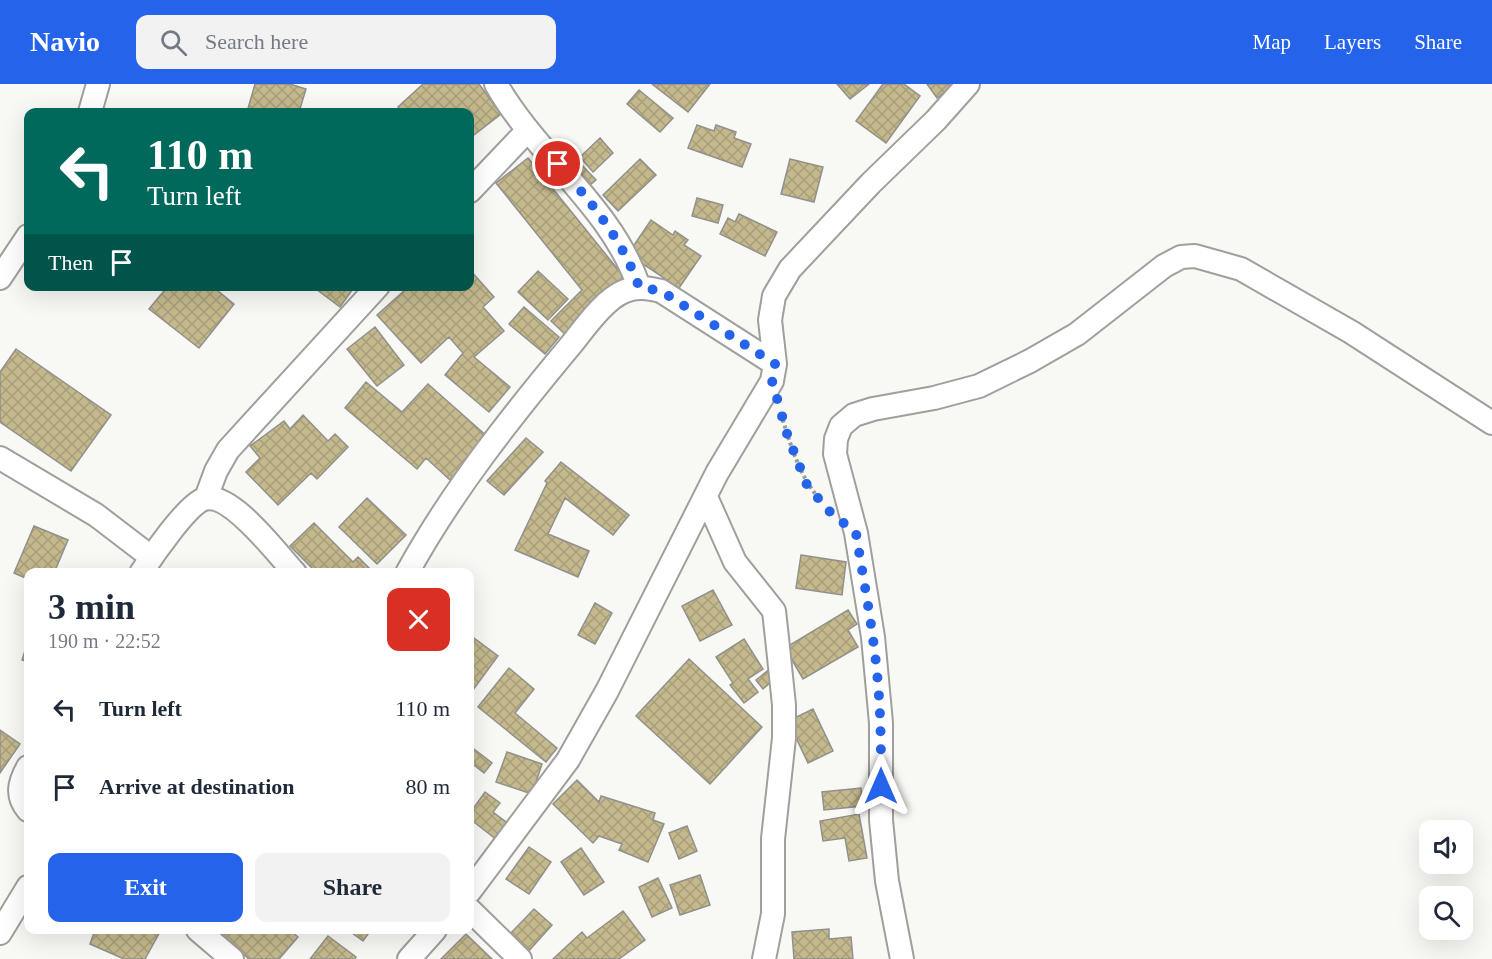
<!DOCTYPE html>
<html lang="en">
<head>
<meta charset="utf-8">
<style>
  body { margin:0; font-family:"Times New Roman",serif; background:#f2f2f3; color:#1f2937; height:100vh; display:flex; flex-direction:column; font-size:22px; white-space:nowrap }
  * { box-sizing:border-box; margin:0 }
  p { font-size:20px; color:#747a83 }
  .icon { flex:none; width:33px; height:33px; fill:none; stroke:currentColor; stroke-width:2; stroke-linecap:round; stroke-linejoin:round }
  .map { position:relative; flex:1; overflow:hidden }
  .panel { position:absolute; left:24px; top:484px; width:450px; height:366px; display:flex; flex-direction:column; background:#fff; border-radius:12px; box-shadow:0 6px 24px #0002 }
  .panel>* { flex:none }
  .hud { position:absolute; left:24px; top:24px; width:450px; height:183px; border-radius:12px; box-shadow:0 6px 24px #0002; background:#00695c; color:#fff; overflow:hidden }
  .tools { position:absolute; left:1419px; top:736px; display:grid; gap:12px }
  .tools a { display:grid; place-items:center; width:54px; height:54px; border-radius:12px; background:#fff; box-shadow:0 6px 24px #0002; font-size:30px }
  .pin { position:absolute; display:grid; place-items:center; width:51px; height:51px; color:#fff; margin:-26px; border:3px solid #fff; border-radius:50%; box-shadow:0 2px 6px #0007 }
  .me { position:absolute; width:66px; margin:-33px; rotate:0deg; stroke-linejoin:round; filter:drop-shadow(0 0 4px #0008) }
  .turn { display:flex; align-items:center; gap:21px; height:126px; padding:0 24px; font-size:27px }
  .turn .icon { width:78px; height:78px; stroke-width:2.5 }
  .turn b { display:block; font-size:42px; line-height:51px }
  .then { display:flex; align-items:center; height:57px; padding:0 24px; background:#0003; gap:12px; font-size:22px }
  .round { display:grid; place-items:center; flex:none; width:63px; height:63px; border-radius:12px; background:#f2f2f3 }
  .head { display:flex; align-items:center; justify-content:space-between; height:102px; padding:0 24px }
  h1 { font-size:36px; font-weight:700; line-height:45px }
  .action { display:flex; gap:12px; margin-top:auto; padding:12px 24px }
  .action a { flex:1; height:69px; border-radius:12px; background:#2563eb; color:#fff; font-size:24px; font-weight:700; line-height:69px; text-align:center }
  .action a+a { background:#f2f2f3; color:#1f2937 }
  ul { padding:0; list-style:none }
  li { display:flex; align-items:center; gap:18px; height:78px; padding:0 24px }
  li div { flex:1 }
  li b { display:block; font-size:22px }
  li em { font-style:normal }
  header { display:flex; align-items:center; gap:36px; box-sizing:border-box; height:84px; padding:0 30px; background:#2563eb; color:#fff }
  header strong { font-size:28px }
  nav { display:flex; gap:33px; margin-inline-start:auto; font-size:21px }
  .search { width:420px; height:54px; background:#f2f2f3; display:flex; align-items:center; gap:15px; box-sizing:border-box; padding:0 21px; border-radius:12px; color:#747a83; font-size:22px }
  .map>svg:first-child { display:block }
  .building { fill:url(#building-cross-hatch); stroke:#91908c; stroke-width:1.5 }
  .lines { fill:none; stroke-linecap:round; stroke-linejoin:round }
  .street-casing { stroke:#a09f9c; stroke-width:26 }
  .path { stroke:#9b9b98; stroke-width:4; stroke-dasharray:3 3; stroke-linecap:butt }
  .street { stroke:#fff; stroke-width:22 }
  .route { stroke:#2563eb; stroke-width:10; stroke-dasharray:0 18 }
</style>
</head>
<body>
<header>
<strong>Navio</strong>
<div class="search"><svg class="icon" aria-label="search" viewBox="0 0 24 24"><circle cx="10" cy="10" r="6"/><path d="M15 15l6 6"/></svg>Search here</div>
<nav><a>Map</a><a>Layers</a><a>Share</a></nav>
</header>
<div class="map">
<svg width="1492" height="875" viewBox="0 0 1492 875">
  <defs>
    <pattern id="building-cross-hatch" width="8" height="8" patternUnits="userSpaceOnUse" patternTransform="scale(1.5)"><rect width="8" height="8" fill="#c4b98d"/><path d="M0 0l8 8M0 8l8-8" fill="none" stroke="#a89e79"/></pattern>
  </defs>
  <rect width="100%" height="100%" fill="#f8f8f4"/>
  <path class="building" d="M255,0H290L306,5L299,28H247Z
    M423,0H479L501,30L470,54V28H404L398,23Z
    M652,0H710L688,28Z
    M837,0H869L850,15Z
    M883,0H904L920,12L886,59L856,37Z
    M927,0H949L951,3L937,14Z
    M639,6L673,34L660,48L627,20Z
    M697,41L714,47L716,41L736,48L734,54L751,60L742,83L688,64Z
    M600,54L613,69L593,88L580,73Z
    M528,74L624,193L567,252L551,237L582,206L496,99Z
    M575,74L596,96L584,106L564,85Z
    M640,75L656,91L618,127L603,111Z
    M790,75L823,83L814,118L781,110Z
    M697,114L723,121L718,139L692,132Z
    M739,130L777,148L765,172L720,150L728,134L735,138Z
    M651,136L673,151L675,147L688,156L684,161L701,172L679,204L628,170Z
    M470,186L494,213L483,223L504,247L474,273L510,303L489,328L445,291L463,269L449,253L421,279L377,231L406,205L405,202H470Z
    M538,187L568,215L548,236L518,208Z
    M168,202H212L234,220L199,264L149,225Z
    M312,202H355L340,223Z
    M524,223L559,253L545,270L509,240Z
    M375,243L404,281L377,302L347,265Z
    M16,265L111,331L71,387L0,338V288Z
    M366,298L402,328L428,300L489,354L450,396L426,374L417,385L345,324Z
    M303,331L328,357L335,350L348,363L317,395L311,389L278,421L246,388L260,374L250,362L284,337L290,345Z
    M526,354L543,368L504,411L487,397Z
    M561,378L629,431L613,451L565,414L548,450L589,467L578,493L515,466L547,399L545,397Z
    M367,414L406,451L377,480L339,443Z
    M314,439L353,478L358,473L374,489H317L290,462Z
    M34,442L68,456L54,489H28V495L14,489Z
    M801,471L846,478L842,511L796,504Z
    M713,506L732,541L700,557L682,522Z
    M595,519L612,529L595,560L578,551Z
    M848,526L857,540L848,546L858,563L803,595L785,564Z
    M470,551L498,572L470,610Z
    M744,555L763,585L748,595L758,608L744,619L730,601L733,599L716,573Z
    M28,557V578L22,576Z
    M689,575L762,643L710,700L636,632Z
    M509,584L534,605L515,629L557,664L546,678L478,623Z
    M771,584L778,592L763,605L756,596Z
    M813,625L833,667L808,679L788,637Z
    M0,646L20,660L0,689Z
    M470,662L492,679L484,689L470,678Z
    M507,668L542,680L532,710L496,698Z
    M577,696L599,718L601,712L655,729L653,736L664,740L648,778L619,766L622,760L599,752L593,759L553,720Z
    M861,704L863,722L824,726L822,708Z
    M485,708L500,719L493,728L514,744L502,760L470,735V729Z
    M859,730L867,774L849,777L845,754L823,757L820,737Z
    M687,742L697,767L679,775L669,749Z
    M529,763L551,778L529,810L506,795Z
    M581,764L604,798L584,811L561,778Z
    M700,791L710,821L680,831L670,801Z
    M658,794L672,824L652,833L639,803Z
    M534,825L552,841L527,869L508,852Z
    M623,827L645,856L619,875H553L582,848L587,854Z
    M829,845V855L851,853L853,875H794L792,848Z
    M95,846H161L145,875H124L90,860Z
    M228,846H290L298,853L279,875H249L223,852Z
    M348,846H371L363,857Z
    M466,850L492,875H441Z
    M328,852L356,873L355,875H310Z"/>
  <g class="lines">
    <g class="street-casing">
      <path id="street" d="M496,0C537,72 612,123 639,203
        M90,28L98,0
        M470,107L528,46
        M0,194L28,152
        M0,374L96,431L151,473
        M706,413L735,478L774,527L777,554L784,621V654L773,755V830L764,875
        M206,414L216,387L228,366L378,202
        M141,489C152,472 187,421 204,415C231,407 278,471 295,489
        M407,489C452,407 511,333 570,262C584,245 604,215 625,207C637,202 648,204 661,207L775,280
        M28,683C19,699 16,712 28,726
        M470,807L568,676L607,607L717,389L772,297L775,280L770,236L774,212L790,185L871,99L936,36L968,0
        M470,826L520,875
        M198,846L232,875
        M0,849L28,803
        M409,875L435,846
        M902,875L887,797L881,736V639L873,553L856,449L835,370L836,355L841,342L854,331L873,325L934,314L979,302L1030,277L1077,250L1164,182L1181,173L1195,172L1241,185L1351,248L1492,339"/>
    </g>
    <path class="path" d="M781,330C791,362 799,392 821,417"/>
    <use href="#street" class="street"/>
  </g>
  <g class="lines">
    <path class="route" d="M558,80C590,117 623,156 639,203L661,207L775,280L772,297L788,353L807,401L829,427L856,449C864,499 874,550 878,600C881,634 881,668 881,702"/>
  </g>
</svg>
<div class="tools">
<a><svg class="icon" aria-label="sound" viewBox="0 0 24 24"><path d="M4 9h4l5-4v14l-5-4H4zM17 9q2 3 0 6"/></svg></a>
<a><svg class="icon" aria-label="search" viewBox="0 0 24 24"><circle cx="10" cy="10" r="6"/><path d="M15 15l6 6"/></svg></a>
</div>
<div class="pin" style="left:558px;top:80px;background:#d93025"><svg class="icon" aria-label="arrive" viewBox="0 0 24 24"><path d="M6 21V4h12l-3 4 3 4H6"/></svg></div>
<svg class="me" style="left:881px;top:702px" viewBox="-20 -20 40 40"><path d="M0-17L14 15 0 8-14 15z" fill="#2563eb" stroke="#fff" stroke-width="4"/></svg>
<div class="hud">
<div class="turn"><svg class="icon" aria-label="left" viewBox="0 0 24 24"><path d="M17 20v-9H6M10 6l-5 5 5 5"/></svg><div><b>110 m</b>Turn left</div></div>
<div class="then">Then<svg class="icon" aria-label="arrive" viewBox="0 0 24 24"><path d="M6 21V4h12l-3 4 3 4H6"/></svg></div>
</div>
<section class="panel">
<div class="head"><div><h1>3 min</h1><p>190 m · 22:52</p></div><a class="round" style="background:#d93025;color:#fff"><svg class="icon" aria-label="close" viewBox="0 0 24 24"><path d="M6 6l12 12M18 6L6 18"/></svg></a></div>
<ul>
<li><svg class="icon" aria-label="left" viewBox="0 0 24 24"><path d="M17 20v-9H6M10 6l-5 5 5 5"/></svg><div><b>Turn left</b></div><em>110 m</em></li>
<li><svg class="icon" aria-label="arrive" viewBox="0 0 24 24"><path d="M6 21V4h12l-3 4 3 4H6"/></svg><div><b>Arrive at destination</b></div><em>80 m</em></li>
</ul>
<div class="action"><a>Exit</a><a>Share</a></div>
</section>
</div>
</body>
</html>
